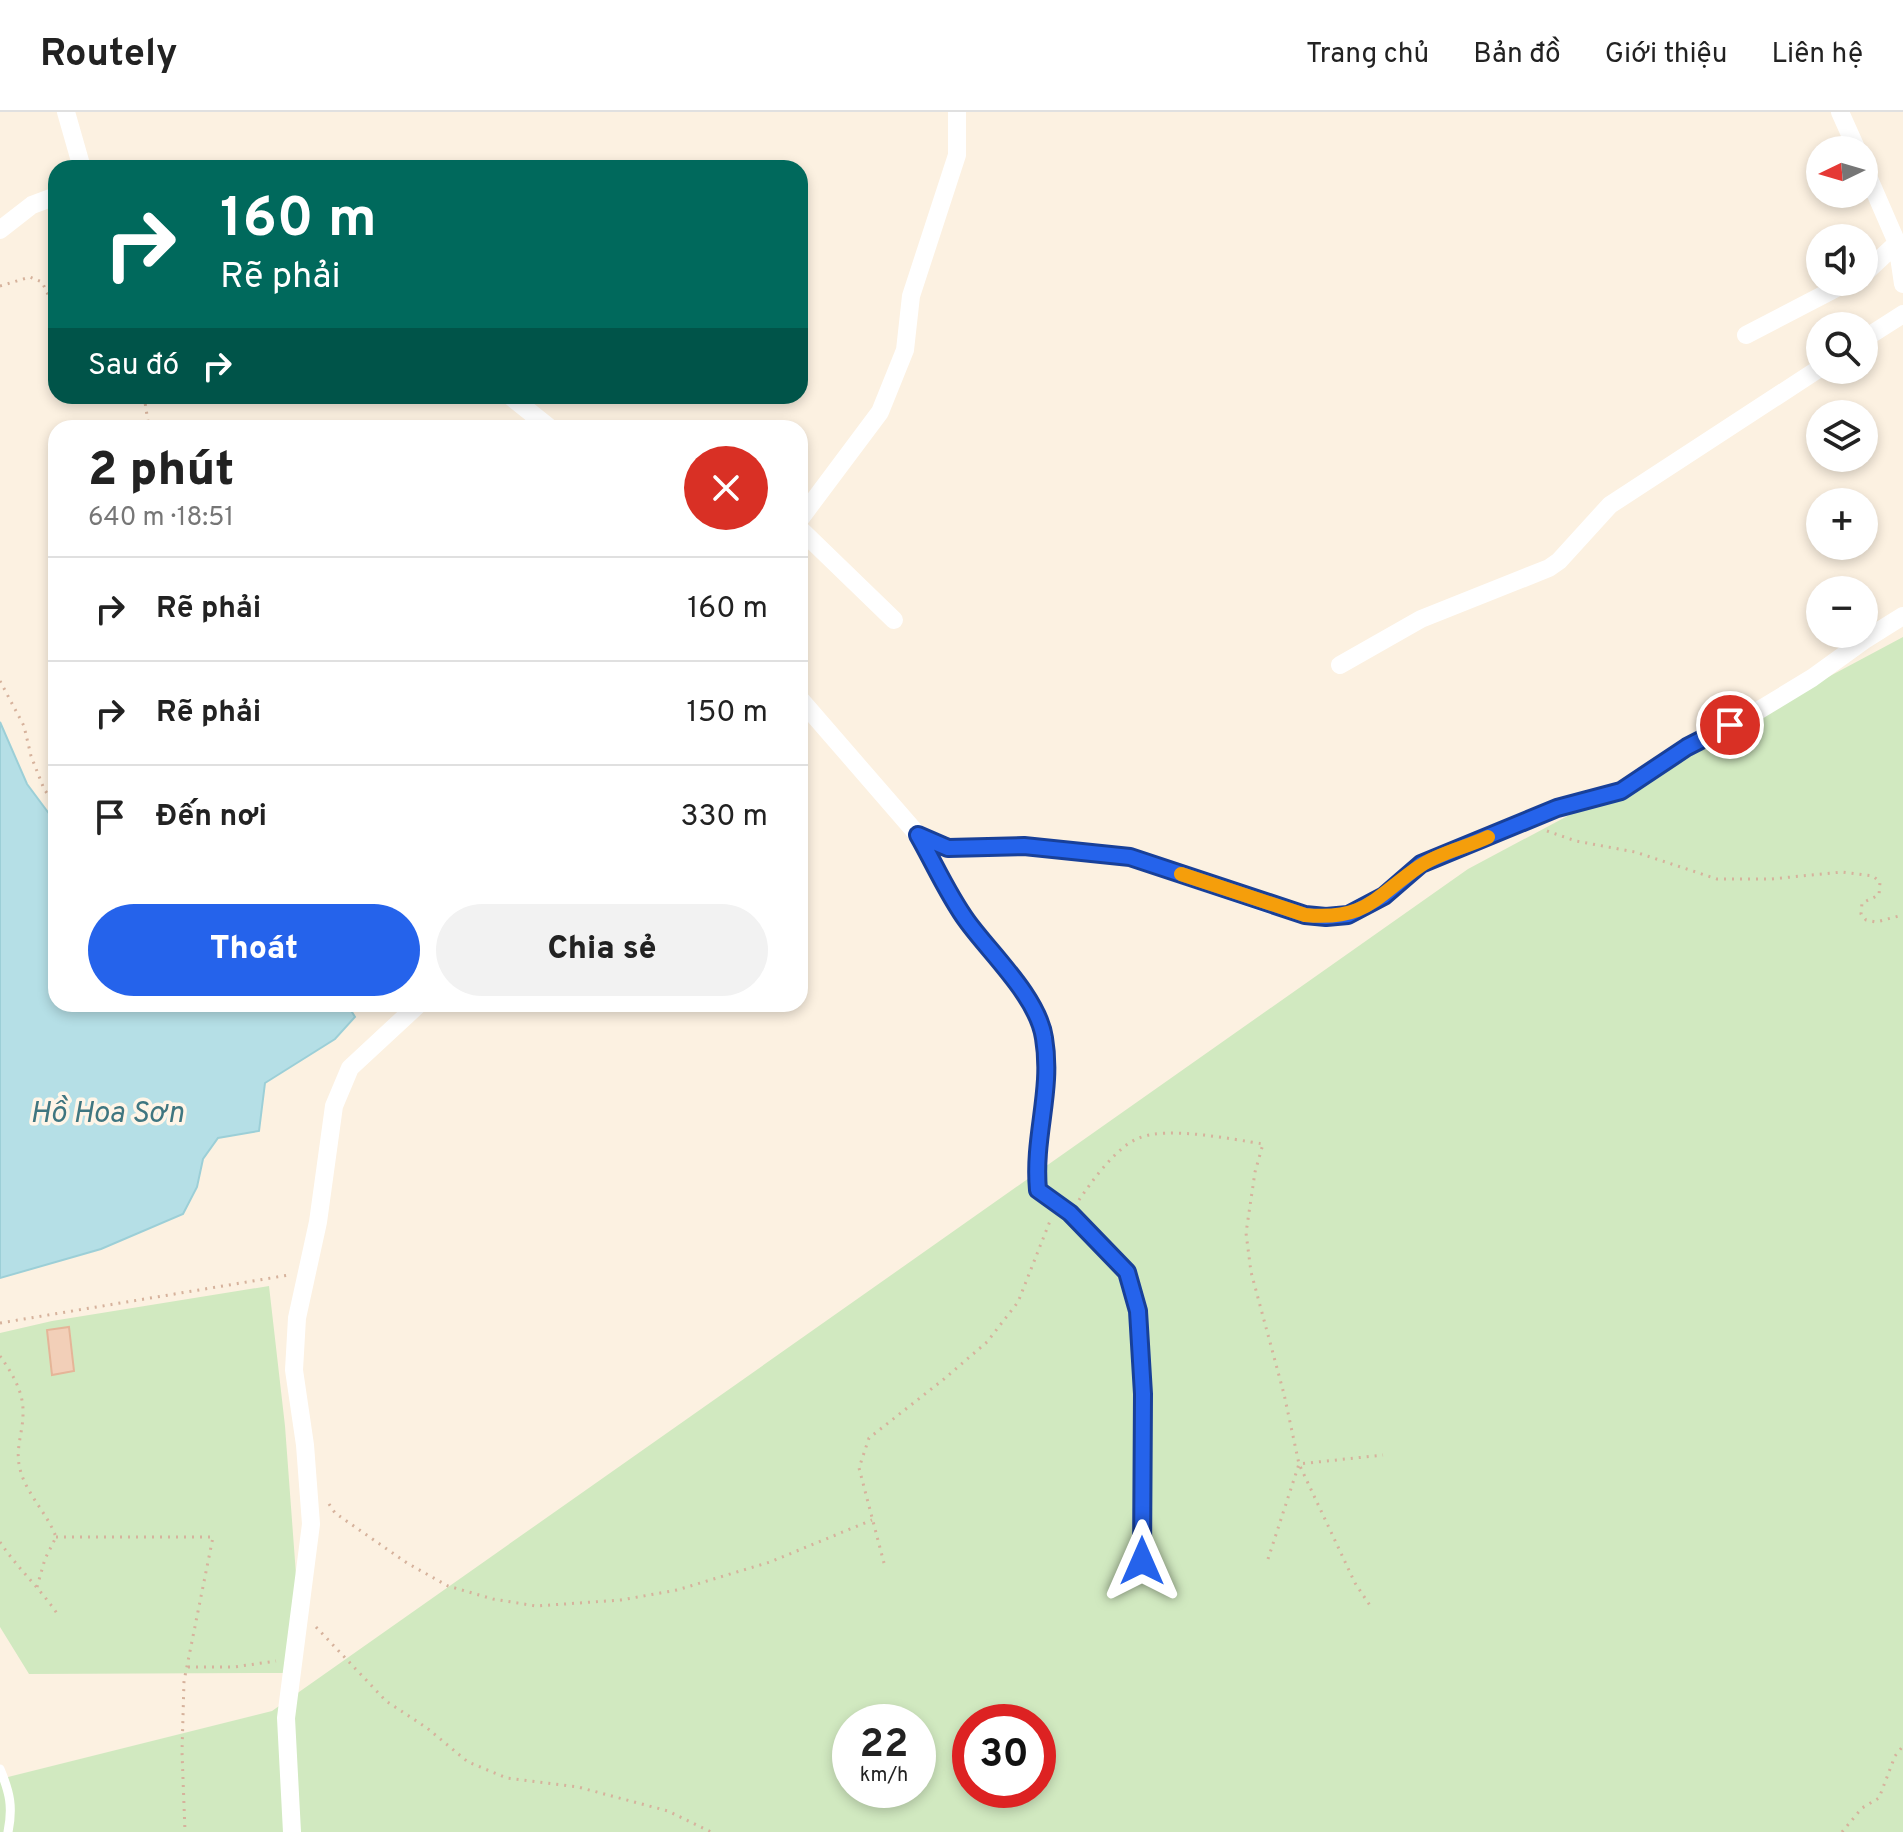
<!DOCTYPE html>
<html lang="vi">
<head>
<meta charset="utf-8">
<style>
  body { margin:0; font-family:Overpass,sans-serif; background:#f2f2f2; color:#222; height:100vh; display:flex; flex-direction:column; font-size:30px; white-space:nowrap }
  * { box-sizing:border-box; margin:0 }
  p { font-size:26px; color:#767676 }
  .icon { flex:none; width:44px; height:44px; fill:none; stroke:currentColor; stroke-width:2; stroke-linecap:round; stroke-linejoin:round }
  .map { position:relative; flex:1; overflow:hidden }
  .side { position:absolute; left:48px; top:308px; width:760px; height:592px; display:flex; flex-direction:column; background:#fff; border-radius:24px; box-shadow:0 4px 12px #0003 }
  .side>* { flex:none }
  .banner { position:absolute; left:48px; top:48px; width:760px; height:244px; border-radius:24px; box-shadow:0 4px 12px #0003; background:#00695c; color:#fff; overflow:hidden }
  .needle { width:52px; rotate:265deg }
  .tools { position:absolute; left:1806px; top:24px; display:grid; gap:16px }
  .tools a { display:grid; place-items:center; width:72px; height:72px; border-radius:50%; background:#fff; box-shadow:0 4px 12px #0003; font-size:40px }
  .speed { position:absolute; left:832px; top:1592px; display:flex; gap:16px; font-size:40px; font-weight:700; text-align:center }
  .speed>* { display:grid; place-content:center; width:104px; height:104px; border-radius:50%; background:#fff; box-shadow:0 4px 12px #0003; line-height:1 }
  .speed small { font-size:20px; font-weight:400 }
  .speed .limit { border:12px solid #d22; background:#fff; color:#111 }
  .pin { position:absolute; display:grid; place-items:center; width:68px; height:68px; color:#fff; margin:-34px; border:4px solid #fff; border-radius:50%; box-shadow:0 2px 8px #0007 }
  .me { position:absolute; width:88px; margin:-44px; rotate:0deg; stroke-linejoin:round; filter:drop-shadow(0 0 6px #0008) }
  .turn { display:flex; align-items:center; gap:28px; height:168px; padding:0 40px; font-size:36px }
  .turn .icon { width:104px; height:104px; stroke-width:2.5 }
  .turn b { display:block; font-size:56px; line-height:68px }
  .then { display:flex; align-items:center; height:76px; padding:0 40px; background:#0003; gap:16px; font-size:30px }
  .round { display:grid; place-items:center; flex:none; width:84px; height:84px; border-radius:42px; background:#f2f2f2 }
  .summary { display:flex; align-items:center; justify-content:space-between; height:136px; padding:0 40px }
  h1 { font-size:48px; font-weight:800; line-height:60px }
  .primary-button { display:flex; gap:16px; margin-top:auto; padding:16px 40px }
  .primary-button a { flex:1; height:92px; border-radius:48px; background:#2563eb; color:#fff; font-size:32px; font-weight:800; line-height:92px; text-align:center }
  .primary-button a+a { background:#f2f2f2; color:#222 }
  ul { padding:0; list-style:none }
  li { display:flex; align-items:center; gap:24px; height:104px; padding:0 40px; border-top:2px solid #e0e0e0 }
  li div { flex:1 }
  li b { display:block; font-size:30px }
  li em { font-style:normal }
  header { display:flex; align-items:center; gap:48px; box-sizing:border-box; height:112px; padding:0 40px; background:#fff; border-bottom:2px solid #e0e0e0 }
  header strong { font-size:38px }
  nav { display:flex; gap:44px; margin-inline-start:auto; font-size:28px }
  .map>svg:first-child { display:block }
  .green { fill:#d1e9c0; fill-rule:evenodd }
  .water { fill:#b5dfe6; stroke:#9ccfd7; stroke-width:2 }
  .building { fill:#f2cfb8; stroke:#e5b598; stroke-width:2 }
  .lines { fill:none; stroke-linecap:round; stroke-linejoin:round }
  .path { stroke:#d6b29c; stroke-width:3; stroke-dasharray:2 6; stroke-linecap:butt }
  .lane { stroke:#fff; stroke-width:9 }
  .street { stroke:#fff; stroke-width:18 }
  .route-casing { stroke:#184099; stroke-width:20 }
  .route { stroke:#2563eb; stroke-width:14 }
  .slow { stroke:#f59e0b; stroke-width:14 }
  .labels { text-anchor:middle; stroke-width:7; stroke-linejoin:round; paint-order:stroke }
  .water-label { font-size:30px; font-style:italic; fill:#3f7680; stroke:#fff5e7 }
</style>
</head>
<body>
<header>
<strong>Routely</strong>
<nav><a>Trang chủ</a><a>Bản đồ</a><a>Giới thiệu</a><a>Liên hệ</a></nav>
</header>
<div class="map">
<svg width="1903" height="1720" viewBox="0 0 1903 1720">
  <rect width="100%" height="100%" fill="#fcf1e1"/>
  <path class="green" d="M1903,525V1720H0V1667L272,1599L1468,757ZM850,1610H918V1678H850ZM970,1610H1038V1678H970Z
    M269,1174L285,1314L299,1503L285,1561L29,1562L0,1515V1221L52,1209Z"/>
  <path class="water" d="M0,610L27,672L56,711V892H347L355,905L335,927L265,971L259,1019L218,1026L203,1047L197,1075L183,1102L101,1137L0,1166Z"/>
  <path class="building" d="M69,1215L74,1259L52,1263L47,1218Z"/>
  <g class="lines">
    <path class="path" d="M0,174L30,165L42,170L56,199
      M144,284L149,316
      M0,569L24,614L31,644L44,677L56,694
      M1547,719L1576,729L1635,740L1717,767H1771L1842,760L1873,764L1880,770L1879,783L1862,791L1861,802L1866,808L1876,810L1903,803
      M1079,1088C1092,1069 1117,1034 1139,1026C1167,1014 1232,1027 1263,1032L1255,1060L1246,1121L1251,1160L1284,1282L1299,1352L1355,1471L1371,1495
      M0,1211L289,1163
      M0,1244C12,1261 24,1280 23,1302C23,1319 16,1335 19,1352C23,1379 47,1400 56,1425L45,1447L37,1475
      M329,1392L335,1401L407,1451L448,1474L493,1487L536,1494L621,1488L677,1478L770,1450L872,1408
      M56,1425H213L184,1569L182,1640L185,1720
      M0,1430C17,1456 41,1477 58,1503
      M1268,1447L1299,1352L1383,1343
      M884,1451L859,1356L869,1326L944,1267L987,1230L1018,1190L1050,1109
      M316,1515L386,1589L427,1616L468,1650L507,1666L578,1675L668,1699L711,1720
      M188,1555H234L276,1549
      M1842,1720L1862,1696L1879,1686L1895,1644L1903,1634"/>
    <path class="lane" d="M0,1657C10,1681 13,1695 8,1720"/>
    <path class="street" d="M66,0L82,56
      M1840,0L1857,38
      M1864,55L1897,131L1903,172
      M0,118L32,93L56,84
      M1864,162L1897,131
      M1746,223L1848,170
      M1864,227L1903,202
      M510,284L550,316
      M800,407L880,300L905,238L911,184L957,43V0
      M800,417L894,508
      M1340,553L1421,507L1549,456L1559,449L1610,393L1820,256
      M800,587L918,723L948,736L1024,734L1130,745L1261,790L1305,803L1326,805L1348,803L1384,784L1421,752L1531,706L1557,696L1621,679L1687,635L1751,603L1812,566L1866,527L1903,504
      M918,723C934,751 948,783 967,809C991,841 1038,885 1044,925C1053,978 1033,1025 1038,1078L1070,1101L1127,1160L1138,1199L1143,1282L1142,1449
      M292,1720L286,1606L311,1412L305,1333L294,1258L297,1206L318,1110L334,994L350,956L419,892"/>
  </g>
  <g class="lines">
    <g class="route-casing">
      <path id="route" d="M1142,1449L1143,1282L1138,1199L1127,1160L1070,1101L1038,1078C1033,1024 1053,979 1044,926C1038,885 990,841 967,809C948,783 934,751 918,723L948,736L1024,734L1130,745L1305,803L1326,805L1348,803L1384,784L1421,752L1557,696L1621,679L1687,635L1730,613"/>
    </g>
    <use href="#route" class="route"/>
    <path class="slow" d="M1181,762L1305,803C1366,809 1375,785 1420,754C1439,741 1467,735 1488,725"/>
  </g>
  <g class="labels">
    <g class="water-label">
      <text x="107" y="1010">Hồ Hoa Sơn</text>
    </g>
  </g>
</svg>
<div class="tools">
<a><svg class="needle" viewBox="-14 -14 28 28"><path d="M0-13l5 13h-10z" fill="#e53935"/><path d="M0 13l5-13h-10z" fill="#767676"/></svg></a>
<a><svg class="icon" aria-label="sound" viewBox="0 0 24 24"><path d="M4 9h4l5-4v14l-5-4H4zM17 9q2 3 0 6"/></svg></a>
<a><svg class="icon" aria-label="search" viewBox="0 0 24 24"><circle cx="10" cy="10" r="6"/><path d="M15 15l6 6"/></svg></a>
<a><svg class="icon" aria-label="layers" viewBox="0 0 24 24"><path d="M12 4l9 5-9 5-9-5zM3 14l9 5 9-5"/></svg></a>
<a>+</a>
<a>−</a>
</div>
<div class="speed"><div>22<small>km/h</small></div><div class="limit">30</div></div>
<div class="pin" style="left:1730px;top:613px;background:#d93025"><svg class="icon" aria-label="arrive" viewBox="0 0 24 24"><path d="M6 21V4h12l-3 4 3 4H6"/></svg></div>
<svg class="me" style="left:1142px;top:1449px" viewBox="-20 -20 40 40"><path d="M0-17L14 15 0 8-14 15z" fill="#2563eb" stroke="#fff" stroke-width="4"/></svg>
<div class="banner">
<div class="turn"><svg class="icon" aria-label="right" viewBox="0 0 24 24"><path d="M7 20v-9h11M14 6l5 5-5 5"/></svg><div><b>160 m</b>Rẽ phải</div></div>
<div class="then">Sau đó<svg class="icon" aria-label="right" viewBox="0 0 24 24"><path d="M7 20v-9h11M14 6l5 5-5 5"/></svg></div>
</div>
<section class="side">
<div class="summary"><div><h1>2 phút</h1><p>640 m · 18:51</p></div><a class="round" style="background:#d93025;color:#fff"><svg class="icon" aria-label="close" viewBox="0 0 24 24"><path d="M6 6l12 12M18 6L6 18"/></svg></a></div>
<ul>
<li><svg class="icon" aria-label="right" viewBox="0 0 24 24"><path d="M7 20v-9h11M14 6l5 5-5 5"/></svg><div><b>Rẽ phải</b></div><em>160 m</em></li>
<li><svg class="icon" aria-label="right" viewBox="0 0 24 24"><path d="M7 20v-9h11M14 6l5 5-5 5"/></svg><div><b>Rẽ phải</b></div><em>150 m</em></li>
<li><svg class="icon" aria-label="arrive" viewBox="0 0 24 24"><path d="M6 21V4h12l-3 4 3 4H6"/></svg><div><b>Đến nơi</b></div><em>330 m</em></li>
</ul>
<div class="primary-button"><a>Thoát</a><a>Chia sẻ</a></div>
</section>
</div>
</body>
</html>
